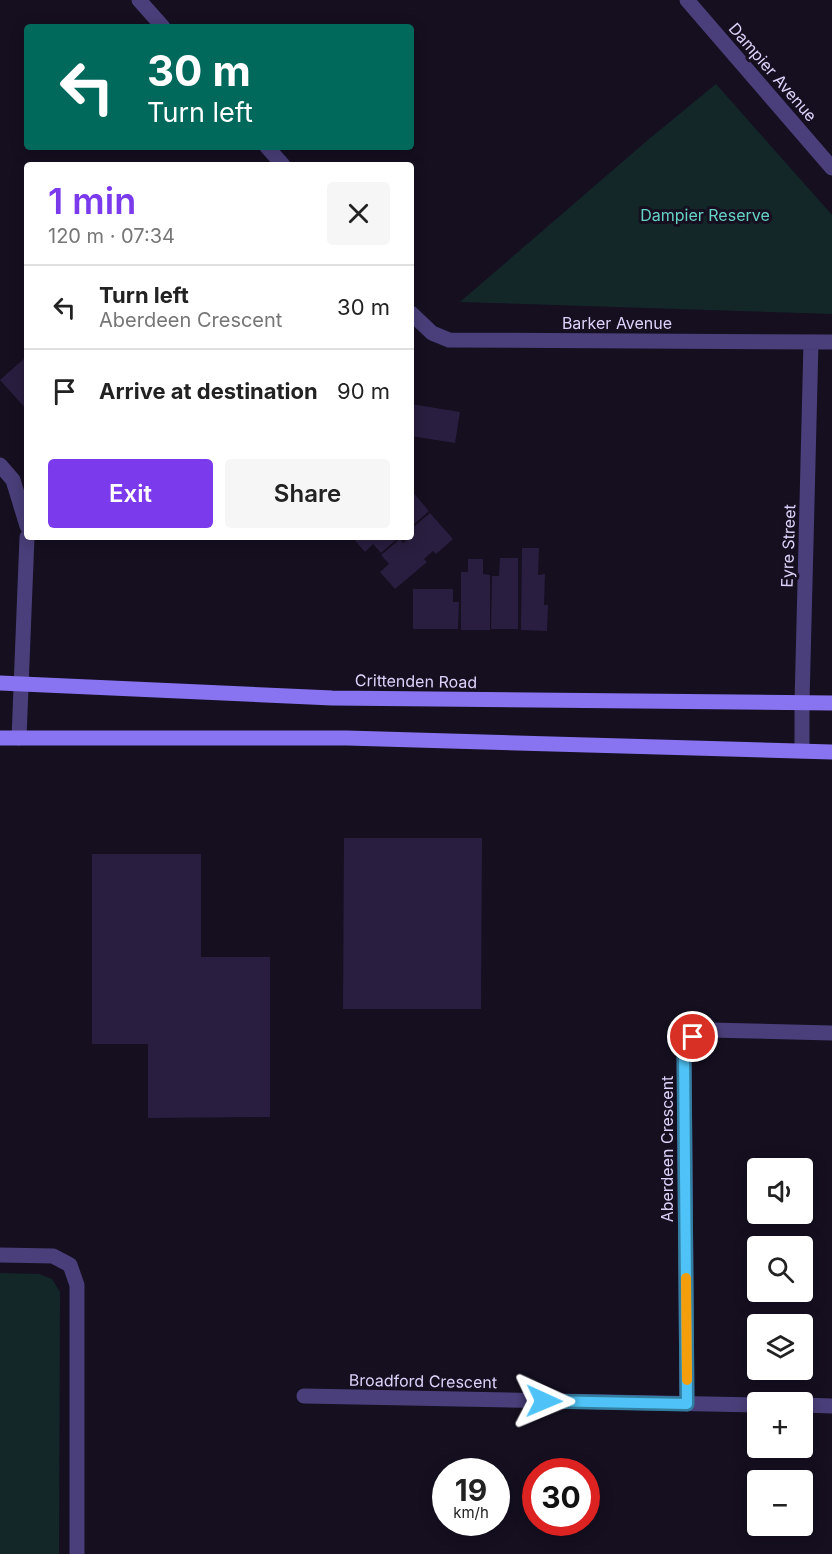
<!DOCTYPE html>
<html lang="en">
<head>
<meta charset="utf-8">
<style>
  body { margin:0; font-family:Inter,sans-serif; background:#f6f6f6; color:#222; height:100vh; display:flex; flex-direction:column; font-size:22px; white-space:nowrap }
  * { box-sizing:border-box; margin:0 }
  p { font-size:20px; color:#767676 }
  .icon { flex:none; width:33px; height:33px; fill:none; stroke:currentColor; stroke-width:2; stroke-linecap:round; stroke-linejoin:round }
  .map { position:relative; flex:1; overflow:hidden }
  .details { position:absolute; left:24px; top:162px; width:390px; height:378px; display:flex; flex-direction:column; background:#fff; border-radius:6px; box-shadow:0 3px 15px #0003 }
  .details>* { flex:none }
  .banner { position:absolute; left:24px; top:24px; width:390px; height:126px; border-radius:6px; box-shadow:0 3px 15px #0003; background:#00695c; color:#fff; overflow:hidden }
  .buttons { position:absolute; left:747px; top:1158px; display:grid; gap:12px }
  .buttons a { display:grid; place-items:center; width:66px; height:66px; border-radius:6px; background:#fff; box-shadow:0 3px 15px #0003; font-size:30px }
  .speed { position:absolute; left:432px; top:1458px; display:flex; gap:12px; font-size:30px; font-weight:700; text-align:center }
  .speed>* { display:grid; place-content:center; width:78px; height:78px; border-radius:50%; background:#fff; box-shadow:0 3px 15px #0003; line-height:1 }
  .speed small { font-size:15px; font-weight:400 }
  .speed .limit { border:9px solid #d22; background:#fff; color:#111 }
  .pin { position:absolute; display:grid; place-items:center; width:51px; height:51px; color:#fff; margin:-26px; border:3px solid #fff; border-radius:50%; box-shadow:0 2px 6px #0007 }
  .me { position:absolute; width:66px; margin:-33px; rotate:91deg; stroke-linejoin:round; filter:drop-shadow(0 0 4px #0008) }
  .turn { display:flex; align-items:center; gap:21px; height:126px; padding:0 24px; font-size:27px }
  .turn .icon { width:78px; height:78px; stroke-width:2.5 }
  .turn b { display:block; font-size:42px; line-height:51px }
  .round { display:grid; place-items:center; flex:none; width:63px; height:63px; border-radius:6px; background:#f6f6f6 }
  .headline { display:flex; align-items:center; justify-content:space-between; height:102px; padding:0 24px }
  h1 { font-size:36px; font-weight:600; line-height:45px; color:#7c3aed }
  .button { display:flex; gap:12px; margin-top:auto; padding:12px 24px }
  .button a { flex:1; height:69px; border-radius:6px; background:#7c3aed; color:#fff; font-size:24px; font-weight:600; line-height:69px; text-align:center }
  .button a+a { background:#f6f6f6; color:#222 }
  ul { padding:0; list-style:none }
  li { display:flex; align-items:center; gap:18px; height:84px; padding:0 24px; border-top:2px solid #e0e0e0 }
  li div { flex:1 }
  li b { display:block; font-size:22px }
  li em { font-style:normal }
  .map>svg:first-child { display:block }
  .green { fill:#132729 }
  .building { fill:#291e3f }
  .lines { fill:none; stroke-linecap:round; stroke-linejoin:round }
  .lane { stroke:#4a3f7a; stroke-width:15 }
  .street { stroke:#4a3f7a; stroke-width:15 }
  .secondary { stroke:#8874f0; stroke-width:15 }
  .route-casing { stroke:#337fa1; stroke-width:15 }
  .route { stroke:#4fc3f7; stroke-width:10 }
  .slow { stroke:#f59e0b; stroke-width:10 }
  .labels { text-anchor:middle; stroke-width:6; stroke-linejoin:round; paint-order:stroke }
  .street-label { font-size:16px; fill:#ddd3fa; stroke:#150f20 }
  .park-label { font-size:16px; fill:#67d2c6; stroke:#150f20 }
</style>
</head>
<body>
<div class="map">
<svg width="832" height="1554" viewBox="0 0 832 1554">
  <rect width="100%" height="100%" fill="#150f20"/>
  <path class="green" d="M716,84L832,215V314L460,302L649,139Z
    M0,1273L39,1274L52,1279L60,1292L59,1554H0Z"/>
  <path class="building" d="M27,356V410L0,380Z
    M411,404L460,412L455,443L411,436Z
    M411,490L429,511L411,527Z
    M430,513L453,539L436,554L433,551L424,559L427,562L395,589L380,572L389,564L381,555L400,539L403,543L408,539L406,537H411V529Z
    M352,537H399L381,553L373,544L365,552Z
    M522,548H539L538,575L545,574L544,605H548L547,631L521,630Z
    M500,558H518V629H491L492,576H499Z
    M468,559H483V574L490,575V630H461V572H468Z
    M413,589H453V602H459L458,629H413Z
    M344,838H482L481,1009H343Z
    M92,854H201V957H270V1117L148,1118V1044H92Z"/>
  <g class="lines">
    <path class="lane" d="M0,1255L53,1256L70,1265L77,1285V1554"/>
    <path class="street" d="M139,0L163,27
      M687,0L832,168
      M267,147L283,165
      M411,313L432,333L449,340L832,342
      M0,465L13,480L27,526
      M19,738L27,537
      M802,751V703L811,342
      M304,1396L758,1405
      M687,1404L684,1051L693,1037L709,1030L832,1033
      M802,1405L832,1406"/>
    <path class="secondary" d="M0,683L332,698L832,703
      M0,738H347L832,752"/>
  </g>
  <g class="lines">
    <g class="route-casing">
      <path id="route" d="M544,1401L687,1404L684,1052L693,1037"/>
    </g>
    <use href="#route" class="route"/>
    <path class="slow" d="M686,1278L687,1380"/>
  </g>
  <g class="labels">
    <g class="street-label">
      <text transform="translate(773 72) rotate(49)" y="6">Dampier Avenue</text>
      <text x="617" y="329">Barker Avenue</text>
      <text transform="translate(788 546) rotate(-88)" y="6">Eyre Street</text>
      <text transform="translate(416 681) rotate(1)" y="6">Crittenden Road</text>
      <text transform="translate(667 1149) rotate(-90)" y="6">Aberdeen Crescent</text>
      <text transform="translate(423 1381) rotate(1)" y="6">Broadford Crescent</text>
    </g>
    <g class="park-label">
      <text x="705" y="221">Dampier Reserve</text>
    </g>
  </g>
</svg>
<div class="buttons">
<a><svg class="icon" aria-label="sound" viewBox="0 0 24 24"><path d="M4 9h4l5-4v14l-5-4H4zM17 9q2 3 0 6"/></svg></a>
<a><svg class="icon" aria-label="search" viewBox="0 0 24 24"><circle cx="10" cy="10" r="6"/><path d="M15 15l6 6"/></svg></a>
<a><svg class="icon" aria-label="layers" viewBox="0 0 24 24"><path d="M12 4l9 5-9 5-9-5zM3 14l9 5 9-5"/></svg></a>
<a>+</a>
<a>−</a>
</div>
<div class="speed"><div>19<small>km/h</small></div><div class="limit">30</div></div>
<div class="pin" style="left:693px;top:1037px;background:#d93025"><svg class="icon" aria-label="arrive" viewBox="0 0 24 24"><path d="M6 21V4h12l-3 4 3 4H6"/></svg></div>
<svg class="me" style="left:544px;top:1401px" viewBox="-20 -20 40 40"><path d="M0-17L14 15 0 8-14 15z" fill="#4fc3f7" stroke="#fff" stroke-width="4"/></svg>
<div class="banner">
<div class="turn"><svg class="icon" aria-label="left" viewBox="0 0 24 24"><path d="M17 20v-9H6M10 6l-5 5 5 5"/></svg><div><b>30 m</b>Turn left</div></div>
</div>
<section class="details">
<div class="headline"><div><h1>1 min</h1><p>120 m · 07:34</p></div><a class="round"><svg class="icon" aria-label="close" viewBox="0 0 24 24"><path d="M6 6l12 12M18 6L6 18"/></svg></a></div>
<ul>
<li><svg class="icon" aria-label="left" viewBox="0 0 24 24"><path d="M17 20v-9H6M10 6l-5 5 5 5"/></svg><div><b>Turn left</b><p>Aberdeen Crescent</p></div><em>30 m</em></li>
<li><svg class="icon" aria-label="arrive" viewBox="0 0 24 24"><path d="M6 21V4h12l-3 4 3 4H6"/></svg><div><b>Arrive at destination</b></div><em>90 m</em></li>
</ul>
<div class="button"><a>Exit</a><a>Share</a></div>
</section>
</div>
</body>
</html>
